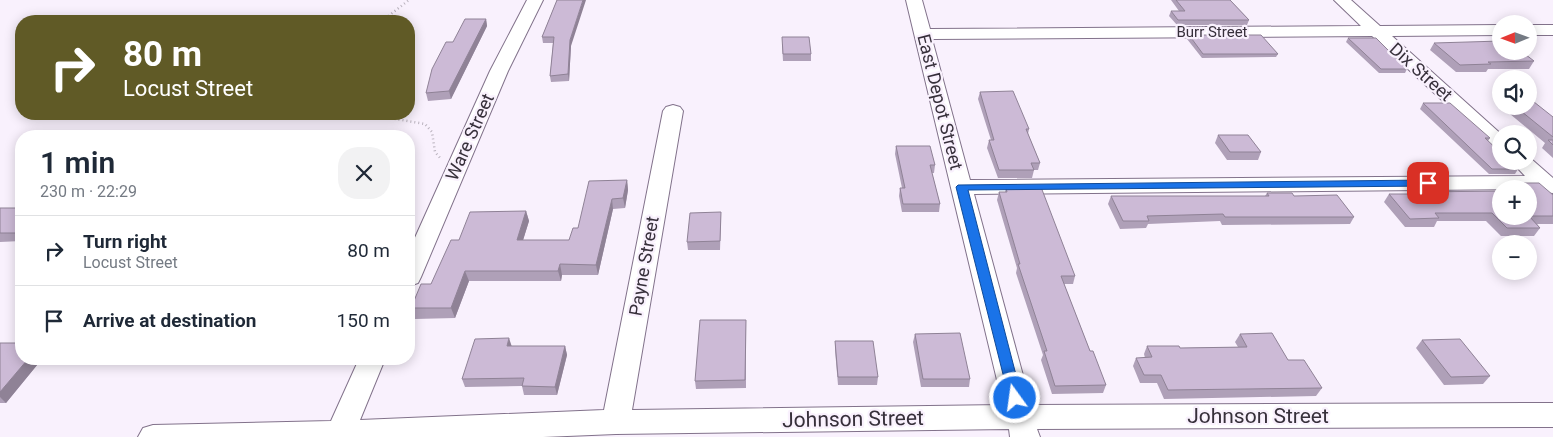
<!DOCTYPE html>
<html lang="en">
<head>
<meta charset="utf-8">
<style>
  body { margin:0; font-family:Roboto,sans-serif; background:#f2f2f3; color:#1f2937; height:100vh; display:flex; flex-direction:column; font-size:19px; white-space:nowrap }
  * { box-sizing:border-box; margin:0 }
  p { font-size:16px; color:#747a83 }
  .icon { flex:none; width:28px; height:28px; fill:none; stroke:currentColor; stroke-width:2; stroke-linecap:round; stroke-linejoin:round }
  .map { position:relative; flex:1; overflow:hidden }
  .side { position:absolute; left:15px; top:130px; width:400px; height:235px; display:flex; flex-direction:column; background:#fff; border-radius:20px; box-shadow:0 2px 12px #0003 }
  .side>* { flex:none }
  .hud { position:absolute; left:15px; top:15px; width:400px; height:105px; border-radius:20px; box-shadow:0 2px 12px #0003; background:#605a26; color:#fff; overflow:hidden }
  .needle { width:32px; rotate:269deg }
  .controls { position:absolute; left:1492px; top:15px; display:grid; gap:10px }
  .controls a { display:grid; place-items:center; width:45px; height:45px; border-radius:50%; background:#fff; box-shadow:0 2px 12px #0003; font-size:25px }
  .pin { position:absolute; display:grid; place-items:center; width:42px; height:42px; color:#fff; margin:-21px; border-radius:10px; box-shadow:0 2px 8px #0006 }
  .me { position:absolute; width:55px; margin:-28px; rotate:346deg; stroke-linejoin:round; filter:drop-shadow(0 0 4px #0008) }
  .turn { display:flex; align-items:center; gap:18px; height:105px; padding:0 25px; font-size:22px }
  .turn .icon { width:65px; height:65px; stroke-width:2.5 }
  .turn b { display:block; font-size:35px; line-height:42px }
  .round { display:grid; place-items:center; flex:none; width:52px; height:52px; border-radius:20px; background:#f2f2f3 }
  .overview { display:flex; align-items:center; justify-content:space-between; height:85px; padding:0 25px }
  h1 { font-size:30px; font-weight:600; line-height:38px }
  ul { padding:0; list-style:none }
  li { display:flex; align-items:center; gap:15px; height:70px; padding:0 25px; border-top:1px solid #e0e1e3 }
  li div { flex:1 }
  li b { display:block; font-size:19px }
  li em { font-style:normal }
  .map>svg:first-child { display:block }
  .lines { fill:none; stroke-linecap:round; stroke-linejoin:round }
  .minor-casing { stroke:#82728b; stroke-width:2 }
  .path { stroke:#b9b2bd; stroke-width:2.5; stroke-dasharray:1 3; stroke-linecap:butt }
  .minor { fill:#fff; fill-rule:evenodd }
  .wall { fill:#afa0b8 }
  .shaded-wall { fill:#8f8296 }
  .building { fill:#ccbad6; stroke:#8f8296 }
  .route { fill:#1a73e8; stroke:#114b97 }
  .labels { text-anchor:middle; stroke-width:4.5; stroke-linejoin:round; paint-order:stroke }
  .far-street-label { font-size:15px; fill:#37303b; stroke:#f9f1fd }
  .street-label { font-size:18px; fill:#37303b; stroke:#f9f1fd }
  .near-street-label { font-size:21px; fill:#37303b; stroke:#f9f1fd }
</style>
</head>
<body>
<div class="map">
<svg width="1553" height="437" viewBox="0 0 1553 437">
  <rect width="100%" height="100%" fill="#f9f1fd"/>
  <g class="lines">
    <g class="minor-casing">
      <path id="minor" d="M527,0H543L508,71L421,277L418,283L409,286V251L490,71Z
        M906,0H922L930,29L1361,26L1334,0H1351L1380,26L1501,25V35L1392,36L1501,134V150L1494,148L1372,36L932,39L970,180L1525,176L1511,161H1529V157L1553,178V193L1542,192L1539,189L974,194L1031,405L1553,403V427L1037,429L1040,437H1010L1009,429L616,434L543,437H138L143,428L153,425L331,421L359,359H385L360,420L604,410L663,111L666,107L673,105L680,107L683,111L632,410L1003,405Z
        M1529,25H1553V35H1529Z"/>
    </g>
    <path class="path" d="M382,21L409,0
      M367,114L425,124L432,132L435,152L441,159"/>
    <use href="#minor" class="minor"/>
  </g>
  <path class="wall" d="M557,0L571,46L569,81L551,82L550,76L553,43H543L542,37Z
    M1171,0H1230L1249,20L1247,25H1177L1169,16L1171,11H1179Z
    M486,19L487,26L451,99L428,101L426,93L453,42Z
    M1189,35L1278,54L1276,57L1202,58L1187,39Z
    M1348,38L1407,69L1405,73H1379L1346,42Z
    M1434,43L1534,61L1529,69H1488L1486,72H1456L1430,50Z
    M782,44L811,54V61H783Z
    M980,92L1029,129L1028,134L1040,163L1038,170H1034L1032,178H998L987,148L989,140H991L978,99Z
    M1423,103L1490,138L1488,141L1518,169L1515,174H1489L1420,109Z
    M1516,106L1553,117V158L1542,148L1545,143L1510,114Z
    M1218,135L1261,152L1258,160H1227L1215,143Z
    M896,146L935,165L934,173H932L940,204L939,212H902L899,196L900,188H902L895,154Z
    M627,180L628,190L625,208L613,209L598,275H562L561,281H469L455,318L415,319L411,308L431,284L459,240L526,211L529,221L523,240H569L578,228Z
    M1512,183L1553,195V224H1537L1540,228L1534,236H1501L1486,221H1437L1434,227H1405L1384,202L1389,194H1420L1421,192L1501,191V216L1529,189H1508Z
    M1006,188L1075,276L1073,284H1064L1090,351L1106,385L1103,393L1052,394L1041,360L1043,355L1016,273L1017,268L997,200L999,192H1005Z
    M1267,193L1294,196L1354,217L1350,224L1222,225L1220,221L1148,224L1146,228L1120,229L1108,204L1111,196H1265Z
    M0,208H21V241L0,242Z
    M721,212V220L720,250H688L687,242Z
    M746,320V388L696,389L695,381Z
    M915,334L970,379L969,387H921L913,342Z
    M1240,334L1288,360L1322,388L1316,396L1164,399L1157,383H1140L1133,366L1136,358H1145L1144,354L1147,346L1180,348L1238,347L1235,342Z
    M1422,340L1490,376L1483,384L1444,385L1416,348Z
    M835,341L878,377L877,385H838L835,350Z
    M0,343L21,359H42L6,403H0Z
    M511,346H565L567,355L557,395H524L522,386L465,387L462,379Z"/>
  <path class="shaded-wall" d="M583,0H586L571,46L569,81L568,74L570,40Z
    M486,19L487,26L451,99L449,91Z
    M627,180L628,190L625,208L623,198Z
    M612,199L613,209L598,275L596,265Z
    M526,211L529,221L520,250L517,240Z
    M560,264L562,275L561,281L558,271Z
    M465,271L469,281L455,318L451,308Z
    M509,338L512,347L507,346Z
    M565,346L567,355L557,395L555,387Z
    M28,359H42L6,403L0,397V392Z"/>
  <path class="building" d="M557,0H583L570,40L568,74L550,76L554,37H542Z
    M1176,0H1230L1249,20H1178L1171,11H1185Z
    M465,19H486L449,91L426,93L432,69L446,42H453Z
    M1189,35H1261L1278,54H1203Z
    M782,37H809L811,54H783Z
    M1348,38H1376L1407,69H1381Z
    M1501,41V51H1521L1534,61L1488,62L1491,64L1460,65L1434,43Z
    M1013,91L1029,129H1026L1040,163H1031L1034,170H999L989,140H994L980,92Z
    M1529,98L1553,117V137L1516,107L1529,106Z
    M1423,103H1450L1490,138H1485L1501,153V161H1510L1518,169H1492Z
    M1218,135H1248L1261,152H1230Z
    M1548,140H1553V145Z
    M896,146H930L935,165H930L940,204H903L900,188H905Z
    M627,180L623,198L612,199L596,265L560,264L558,271H465L451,308H411L421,284H431L451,240H459L470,212L526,211L517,240H569L573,228H578L589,181Z
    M1512,183H1539L1553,195V216H1529L1540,228H1507L1492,213H1435L1439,218L1410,219L1389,194H1424L1421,192L1501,191V216H1529V189H1518Z
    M1041,187L1075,276H1061L1090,351H1093L1106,385L1055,386L1044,351H1047L1018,264H1020L999,192H1007L1006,188Z
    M1267,193H1292L1294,196L1337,195L1354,217H1225L1223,214L1147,216L1149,221H1123L1111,196H1269Z
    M0,208H21V233H0Z
    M721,212L720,241L687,242L690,213Z
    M700,320H746L745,380L695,381Z
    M960,333L970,379H923L915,334Z
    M1272,333L1288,360H1304L1322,388L1168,390L1161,375H1144L1136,358L1152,357L1147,346H1179L1180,348L1247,347L1240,334Z
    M509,338L507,346H565L555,387L522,386L524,378L462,379L475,339Z
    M1460,339L1490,376L1451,377L1422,340Z
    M835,341H873L878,377H838Z
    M0,343H21V359H28L0,392Z"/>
  <path class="route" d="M1428,180L1434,183L1432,186L968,190L1022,398L1020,402L1015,403L1010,402L956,187L958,185Z"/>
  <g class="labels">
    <g class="far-street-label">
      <text x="1212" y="37">Burr Street</text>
    </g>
    <g class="street-label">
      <text transform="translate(1421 72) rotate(42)" y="6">Dix Street</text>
      <text transform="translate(940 102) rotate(76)" y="6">East Depot Street</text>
      <text transform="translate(470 137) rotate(-66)" y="6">Ware Street</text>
      <text transform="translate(644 266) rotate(-80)" y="6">Payne Street</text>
    </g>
    <g class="near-street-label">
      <text x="1258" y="423">Johnson Street</text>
      <text transform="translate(853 419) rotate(-1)" y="7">Johnson Street</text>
    </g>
  </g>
</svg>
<div class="controls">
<a><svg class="needle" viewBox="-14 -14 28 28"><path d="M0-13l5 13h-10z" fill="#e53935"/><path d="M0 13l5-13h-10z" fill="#747a83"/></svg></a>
<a><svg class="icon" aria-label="sound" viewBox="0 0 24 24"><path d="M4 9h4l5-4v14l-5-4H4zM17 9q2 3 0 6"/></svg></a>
<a><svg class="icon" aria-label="search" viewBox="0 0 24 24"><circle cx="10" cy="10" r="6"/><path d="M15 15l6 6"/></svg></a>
<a>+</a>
<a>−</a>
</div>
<div class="pin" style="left:1428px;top:183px;background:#d93025"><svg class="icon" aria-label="arrive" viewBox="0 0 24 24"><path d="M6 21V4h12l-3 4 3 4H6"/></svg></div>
<svg class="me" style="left:1015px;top:398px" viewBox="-20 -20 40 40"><circle r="17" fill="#1a73e8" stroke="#fff" stroke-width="3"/><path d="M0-11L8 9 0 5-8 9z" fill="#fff"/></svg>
<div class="hud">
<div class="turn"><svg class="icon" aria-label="right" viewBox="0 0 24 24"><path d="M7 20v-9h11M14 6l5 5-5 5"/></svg><div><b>80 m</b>Locust Street</div></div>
</div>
<section class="side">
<div class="overview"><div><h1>1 min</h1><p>230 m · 22:29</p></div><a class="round"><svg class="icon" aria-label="close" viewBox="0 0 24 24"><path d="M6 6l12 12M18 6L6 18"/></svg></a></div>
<ul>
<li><svg class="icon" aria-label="right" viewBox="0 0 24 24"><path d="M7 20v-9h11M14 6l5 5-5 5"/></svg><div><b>Turn right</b><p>Locust Street</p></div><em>80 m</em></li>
<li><svg class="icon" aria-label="arrive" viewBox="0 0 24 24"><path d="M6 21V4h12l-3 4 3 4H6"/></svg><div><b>Arrive at destination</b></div><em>150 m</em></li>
</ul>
</section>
</div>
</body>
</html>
